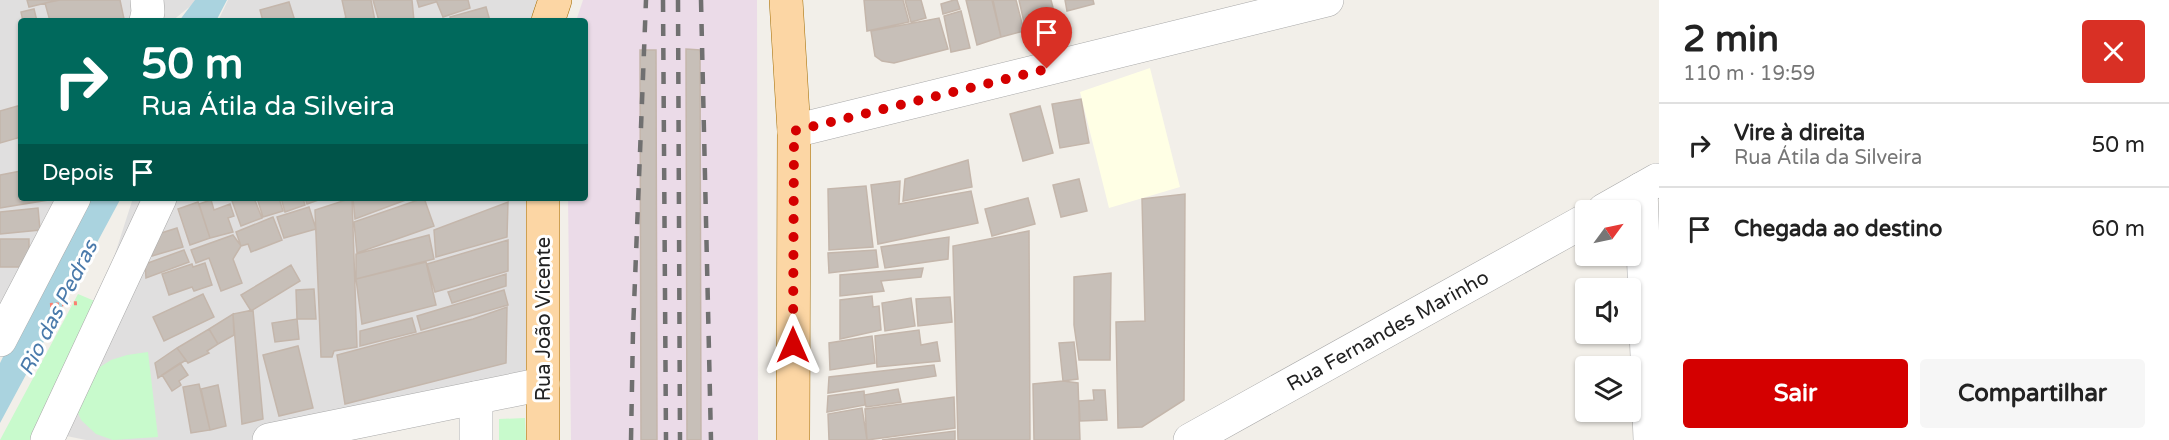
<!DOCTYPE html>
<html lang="pt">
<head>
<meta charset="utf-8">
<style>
  body { margin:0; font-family:"Varela Round",sans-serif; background:#f6f6f6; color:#222; height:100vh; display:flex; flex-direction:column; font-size:22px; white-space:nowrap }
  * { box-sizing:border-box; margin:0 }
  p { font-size:20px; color:#767676 }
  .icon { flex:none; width:33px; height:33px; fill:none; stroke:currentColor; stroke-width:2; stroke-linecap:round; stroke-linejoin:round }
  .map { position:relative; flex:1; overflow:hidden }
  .drawer { display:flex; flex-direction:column; background:#fff; width:510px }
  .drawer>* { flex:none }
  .top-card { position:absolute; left:18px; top:18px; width:570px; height:183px; border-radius:6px; box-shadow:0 2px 4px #0004; background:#00695c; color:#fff; overflow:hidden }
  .needle { width:39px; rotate:57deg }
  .tools { position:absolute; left:1575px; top:200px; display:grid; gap:12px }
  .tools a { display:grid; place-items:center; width:66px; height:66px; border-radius:6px; background:#fff; box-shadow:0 2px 4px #0004; font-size:30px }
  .pin { position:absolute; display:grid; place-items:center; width:51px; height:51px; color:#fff; margin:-62px -26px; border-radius:50% 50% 50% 0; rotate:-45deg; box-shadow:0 0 6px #0007 }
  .pin .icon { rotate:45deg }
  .me { position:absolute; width:66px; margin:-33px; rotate:0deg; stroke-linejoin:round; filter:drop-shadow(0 0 4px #0008) }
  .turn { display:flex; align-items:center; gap:21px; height:126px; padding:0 24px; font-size:27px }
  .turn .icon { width:78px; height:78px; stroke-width:2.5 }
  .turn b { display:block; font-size:42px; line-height:51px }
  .then { display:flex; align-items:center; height:57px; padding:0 24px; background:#0003; gap:12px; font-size:22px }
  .round { display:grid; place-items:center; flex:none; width:63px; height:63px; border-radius:6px; background:#f6f6f6 }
  .headline { display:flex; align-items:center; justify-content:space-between; height:102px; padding:0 24px }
  h1 { font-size:36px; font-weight:700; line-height:45px }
  .button { display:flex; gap:12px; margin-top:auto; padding:12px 24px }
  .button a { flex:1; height:69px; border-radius:6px; background:#d40000; color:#fff; font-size:24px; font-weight:700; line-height:69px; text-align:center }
  .button a+a { background:#f6f6f6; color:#222 }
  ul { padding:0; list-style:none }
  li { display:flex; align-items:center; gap:18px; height:84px; padding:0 24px; border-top:2px solid #e0e0e0 }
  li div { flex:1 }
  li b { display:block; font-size:22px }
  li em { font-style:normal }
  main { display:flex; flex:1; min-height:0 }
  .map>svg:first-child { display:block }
  .residential { fill:#e0dfdf }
  .industrial { fill:#ebdbe8 }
  .education { fill:#ffffe5 }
  .park { fill:#c8facc }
  .water { fill:#aad3df }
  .building { fill:#c7bfb8; stroke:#c4b6ab; stroke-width:1.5 }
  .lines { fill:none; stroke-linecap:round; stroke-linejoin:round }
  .minor-casing { stroke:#a9a9a9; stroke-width:34 }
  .major-casing { stroke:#a06b00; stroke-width:34 }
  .path { stroke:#fa8072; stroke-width:4; stroke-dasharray:3 3; stroke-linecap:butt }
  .minor { stroke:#fff; stroke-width:33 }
  .major { stroke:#fcd6a4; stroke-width:33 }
  .rail { stroke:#707070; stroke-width:4.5; stroke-dasharray:12 12; stroke-linecap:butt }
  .route { stroke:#d40000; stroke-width:10; stroke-dasharray:0 18 }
  .labels { text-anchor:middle; stroke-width:6; stroke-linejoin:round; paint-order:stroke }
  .street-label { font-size:20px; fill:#222; stroke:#fff }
  .water-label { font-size:21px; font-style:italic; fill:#4a7aab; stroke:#fff }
</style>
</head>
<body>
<main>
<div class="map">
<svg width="1659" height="440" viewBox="0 0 1659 440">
  <rect width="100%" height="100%" fill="#f2efe9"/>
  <path class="residential" d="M0,0H198L172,21H21V198H68L0,336Z
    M228,0H555L548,21H218Z
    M133,198H543V384L269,440H86L52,433L100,301Z"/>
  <path class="industrial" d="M583,0H757L758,440H571L568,198H585V21H576Z"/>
  <path class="education" d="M1150,68L1180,187L1109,208L1080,92Z"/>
  <path class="park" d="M78,294L116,310L35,440H0Z
    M148,352L158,437L113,440L96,434L81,420L76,408L89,374L111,360L127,355Z
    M525,418L526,440H499V419Z"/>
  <path class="water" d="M195,0H227L216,21H179Z
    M82,198H121L0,423V363Z"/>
  <path class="building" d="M27,0H58L29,7Z
    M60,0H120L124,19L114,21H50L45,3Z
    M342,0H371L375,21H336L346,18Z
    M373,0H412L414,21H379Z
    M417,0H436V2L419,7Z
    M436,0H468L470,8L443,17Z
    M864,0H903L909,22L867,31Z
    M905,0H921L926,18L911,22Z
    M954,0H957L960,9L943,14L941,4Z
    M966,0H992L1001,37L977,45Z
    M993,0H1016L1024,31L1001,37Z
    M1019,0H1051L1057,23L1026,31Z
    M1065,0H1093L1094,4L1067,11Z
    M289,2L295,21H263L260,10Z
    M486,7L490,21H451L450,17Z
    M34,9L37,21H23L21,12Z
    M961,11L970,48L951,52L944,16Z
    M939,18L948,49L894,63L882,61L875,56L871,31Z
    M686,49L700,50L701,440H687Z
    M640,50H656L657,440H641Z
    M1081,99L1089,143L1060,148L1052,104Z
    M21,105V137L0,143V111Z
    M1040,106L1053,153L1023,161L1010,114Z
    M968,160L972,187L903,201L905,179Z
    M21,171V198H48V200L0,208V175Z
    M1079,179L1087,211L1061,217L1053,185Z
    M900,181L899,204L971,191L978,223L878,244L871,185Z
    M866,186L873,247L829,250L828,189Z
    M1185,194L1184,400L1142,427L1118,428L1116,322L1145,321L1142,199Z
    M231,198H254L262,218L241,226Z
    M257,198H279L283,211L263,217Z
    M281,198H303L305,205L285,212Z
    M305,198H324L307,204Z
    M352,198L357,347L334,351L332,357H321L315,210Z
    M353,198H411L355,219Z
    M424,198L434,226L357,253L354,222Z
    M1028,198L1035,224L992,236L985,209Z
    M211,200L214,210L230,204L234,216L228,218L233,232L210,238L199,204Z
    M198,202L210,238L190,245L178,209Z
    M508,202L507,237L436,257L434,230Z
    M309,207L316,229L284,238L277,217Z
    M38,208L40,230L0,234V212Z
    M273,217L282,240L251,252L248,244L241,246L236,232Z
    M177,228L183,247L152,256L148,243L155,235Z
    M1029,231L1030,440H958L953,246Z
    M233,235L241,246L233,259L242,283L221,291L209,258L196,263L191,250Z
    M429,235L434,259L356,279V254Z
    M949,237L948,259L885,268L881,247Z
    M0,239H29V257L22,267H0Z
    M508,240V271L435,292L427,264Z
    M184,250L189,262L146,278L145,264Z
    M876,250L878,267L829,273L828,253Z
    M426,262L436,305L362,324L356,279Z
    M205,263L212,285L194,291L192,287L169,295L162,274L192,264L193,267Z
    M291,265L300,281L251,311L241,295Z
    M923,268L921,277L881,281L884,291L840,296V275Z
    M1111,273L1110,360H1079L1074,325V277Z
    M506,274V286L452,303L448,292Z
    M314,289L316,319H297L296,290Z
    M504,290L508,305L421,330L417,316Z
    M203,294L214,317L164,341L153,317Z
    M872,296L873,307L879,306L881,330L840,339V300Z
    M950,297L952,322L918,326L916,299Z
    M911,298L915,326L885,331L882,303Z
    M507,307L506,363L345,404L337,355L473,319Z
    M253,310L263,419L242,424L233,314Z
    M233,314L234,335L218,344L209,329Z
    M412,318L416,332L360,346V331Z
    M297,319L299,339L275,342L272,323Z
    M209,329L218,344L207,351L209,353L188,363L177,348Z
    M919,330L921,345L937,342L940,361L877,367L875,336Z
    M872,336L875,363L830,370L829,343Z
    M1074,342L1078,379L1063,381L1059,343Z
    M298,346L313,408L279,416L263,355Z
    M177,348L186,360L158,378L155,363Z
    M180,363L188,375L179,381L181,385L172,391L162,375Z
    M934,365L936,376L828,393L829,377Z
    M1063,381L1078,383L1080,440H1034L1033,384Z
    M199,384L210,430L191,433L183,387Z
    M218,385L226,426L210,430L201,389Z
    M898,389L901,402L866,407L864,395Z
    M1093,390H1105L1107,420L1080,421L1079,401L1094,400Z
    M864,391L865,405L827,412L828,396Z
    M954,397L955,428L867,440L865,409Z
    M862,408L867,440H829L828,414Z
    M955,431V440H882Z"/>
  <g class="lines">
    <g class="minor-casing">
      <g id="minor">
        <path d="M146,21L148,12L147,0"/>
        <path d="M794,131L1327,0"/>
        <path d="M1641,189L1650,440"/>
        <path d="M1604,210L1657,180"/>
        <path d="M0,340L74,198"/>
        <path d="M476,398V440"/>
        <path d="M47,440L160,198"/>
        <path d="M269,440L543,384"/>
        <path id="s1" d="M1190,440L1586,220"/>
      </g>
    </g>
    <g class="major-casing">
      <path id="major" d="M786,0L794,131L793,440
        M548,21L555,0
        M543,198V440"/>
    </g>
    <path class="path" d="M50,305L79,303"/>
    <use href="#minor" class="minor"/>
    <use href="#major" class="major"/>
    <path class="rail" d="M663,0L666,440
      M678,0L680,440
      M701,0L711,440
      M631,440L633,331L646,0"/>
  </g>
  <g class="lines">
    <path class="route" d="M793,345L794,131L1047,69"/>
  </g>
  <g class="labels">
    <g class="street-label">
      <text transform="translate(543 319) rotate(-90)" y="7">Rua João Vicente</text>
      <text dy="7" stroke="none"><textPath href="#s1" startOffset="226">Rua Fernandes Marinho</textPath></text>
    </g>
    <g class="water-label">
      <text transform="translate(58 308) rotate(-63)" y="7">Rio das Pedras</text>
    </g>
  </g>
</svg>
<div class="tools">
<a><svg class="needle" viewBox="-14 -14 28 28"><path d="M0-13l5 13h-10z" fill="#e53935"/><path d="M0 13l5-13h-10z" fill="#767676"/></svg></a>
<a><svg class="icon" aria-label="sound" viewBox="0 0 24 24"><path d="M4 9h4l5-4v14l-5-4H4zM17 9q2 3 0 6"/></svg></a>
<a><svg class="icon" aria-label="layers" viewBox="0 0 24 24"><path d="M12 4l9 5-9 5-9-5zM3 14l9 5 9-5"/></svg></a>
</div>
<div class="pin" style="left:1047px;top:69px;background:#d93025"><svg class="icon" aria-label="arrive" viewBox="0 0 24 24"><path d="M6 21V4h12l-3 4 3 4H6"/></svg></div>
<svg class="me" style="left:793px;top:345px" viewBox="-20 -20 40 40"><path d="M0-17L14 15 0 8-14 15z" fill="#d40000" stroke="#fff" stroke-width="4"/></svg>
<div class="top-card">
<div class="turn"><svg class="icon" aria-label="right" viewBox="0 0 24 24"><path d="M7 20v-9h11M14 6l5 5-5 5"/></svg><div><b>50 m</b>Rua Átila da Silveira</div></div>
<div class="then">Depois<svg class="icon" aria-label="arrive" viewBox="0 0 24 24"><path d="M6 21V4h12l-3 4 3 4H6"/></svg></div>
</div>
</div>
<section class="drawer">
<div class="headline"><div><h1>2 min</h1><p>110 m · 19:59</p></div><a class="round" style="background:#d93025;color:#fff"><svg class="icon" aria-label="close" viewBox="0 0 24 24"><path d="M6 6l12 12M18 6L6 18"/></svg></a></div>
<ul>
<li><svg class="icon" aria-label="right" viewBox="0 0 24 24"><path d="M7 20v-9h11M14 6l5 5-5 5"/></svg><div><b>Vire à direita</b><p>Rua Átila da Silveira</p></div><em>50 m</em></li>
<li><svg class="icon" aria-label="arrive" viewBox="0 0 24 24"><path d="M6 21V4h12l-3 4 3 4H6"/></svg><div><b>Chegada ao destino</b></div><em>60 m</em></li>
</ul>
<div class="button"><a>Sair</a><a>Compartilhar</a></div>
</section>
</main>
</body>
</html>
